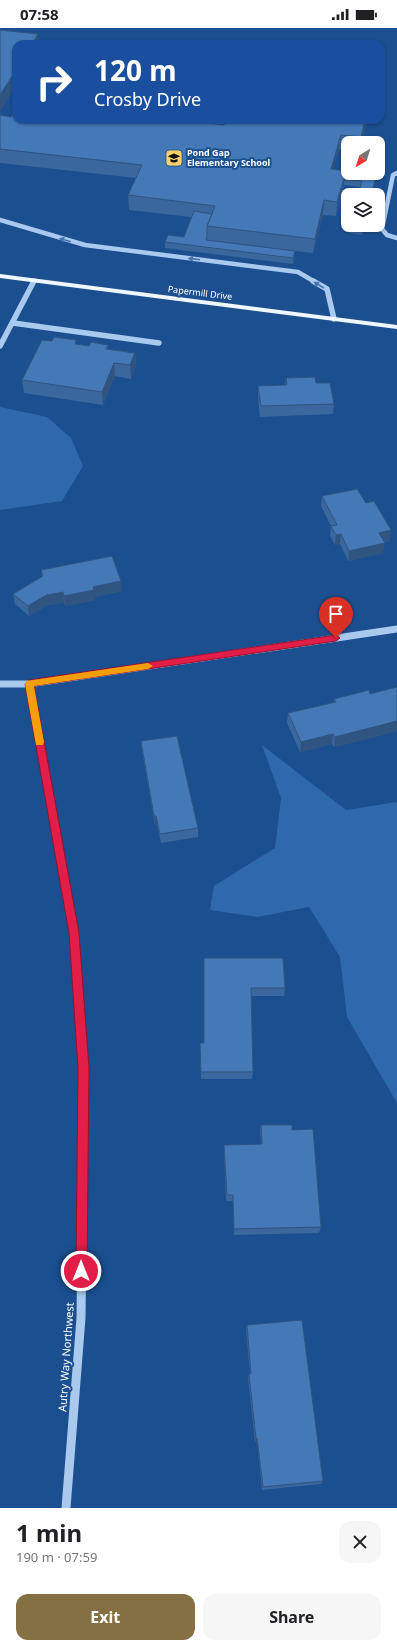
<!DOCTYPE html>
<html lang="en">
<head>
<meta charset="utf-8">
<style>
  body { margin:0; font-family:"Noto Sans",sans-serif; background:#f6f6f6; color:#202124; height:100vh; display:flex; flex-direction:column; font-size:15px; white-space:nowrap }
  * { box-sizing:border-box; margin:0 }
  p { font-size:13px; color:#757577 }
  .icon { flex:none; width:22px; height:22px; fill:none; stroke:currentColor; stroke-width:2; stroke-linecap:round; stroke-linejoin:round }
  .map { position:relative; height:1480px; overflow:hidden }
  .sheet { display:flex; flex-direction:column; background:#fff; flex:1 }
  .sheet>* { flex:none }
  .banner { position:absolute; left:12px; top:12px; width:373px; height:84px; border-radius:12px; box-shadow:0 1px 3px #0004; background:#1a4fa0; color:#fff; overflow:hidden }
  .needle { width:26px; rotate:218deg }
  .fabs { position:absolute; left:341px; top:108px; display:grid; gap:8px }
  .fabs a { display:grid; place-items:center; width:44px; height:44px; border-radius:8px; background:#fff; box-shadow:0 1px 3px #0004; font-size:20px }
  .pin { position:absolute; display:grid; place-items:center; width:34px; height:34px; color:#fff; margin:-41px -17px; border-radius:50% 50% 50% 0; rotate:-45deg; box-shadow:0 0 4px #0007 }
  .pin .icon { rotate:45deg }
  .me { position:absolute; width:44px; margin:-22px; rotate:0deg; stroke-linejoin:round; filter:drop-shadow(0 0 3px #0008) }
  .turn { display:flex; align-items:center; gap:14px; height:84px; padding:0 16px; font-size:18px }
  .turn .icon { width:52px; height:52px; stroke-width:2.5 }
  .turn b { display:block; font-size:28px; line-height:34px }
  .round { display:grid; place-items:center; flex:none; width:42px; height:42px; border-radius:12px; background:#f6f6f6 }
  .summary { display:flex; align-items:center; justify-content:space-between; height:68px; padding:0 16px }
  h1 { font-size:24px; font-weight:700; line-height:30px }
  .primary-button { display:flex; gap:8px; margin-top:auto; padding:8px 16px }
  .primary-button a { flex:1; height:46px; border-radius:12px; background:#847042; color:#fff; font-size:16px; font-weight:700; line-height:46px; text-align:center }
  .primary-button a+a { background:#f6f6f6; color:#202124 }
  .status { display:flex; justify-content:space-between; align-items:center; height:28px; padding:0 20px; background:#fff; direction:ltr }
  .status svg { height:11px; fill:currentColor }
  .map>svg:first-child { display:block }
  .green { fill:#2e69ad }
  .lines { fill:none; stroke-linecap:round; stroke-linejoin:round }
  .minor-far3 { stroke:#a9c9ee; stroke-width:4.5 }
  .minor-far2 { stroke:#a9c9ee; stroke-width:5.5 }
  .minor-far1 { stroke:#a9c9ee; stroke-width:7 }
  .minor { stroke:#a9c9ee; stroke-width:9 }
  .major { fill:#f0f6ff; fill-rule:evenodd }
  .wall { fill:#3a679d }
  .shaded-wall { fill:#305480 }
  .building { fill:#4478b7; stroke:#305480 }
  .oneway { fill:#4674ac }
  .route { fill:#e11d48; stroke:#92132f }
  .slow { fill:#f59e0b }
  .labels { text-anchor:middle; stroke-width:4; stroke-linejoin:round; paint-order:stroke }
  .far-poi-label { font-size:9px; font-weight:bold; fill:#fff; stroke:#1b4f8f; text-anchor:start }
  .far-street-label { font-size:9px; fill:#fff; stroke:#1b4f8f }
  .street-label { font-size:11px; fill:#fff; stroke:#1b4f8f }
</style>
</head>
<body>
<div class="status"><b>07:58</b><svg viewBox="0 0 49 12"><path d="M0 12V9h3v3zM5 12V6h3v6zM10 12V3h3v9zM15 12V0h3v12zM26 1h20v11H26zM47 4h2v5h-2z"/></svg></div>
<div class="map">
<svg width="397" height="1480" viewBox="0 0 397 1480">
  <rect width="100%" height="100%" fill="#1b4f8f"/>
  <path class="green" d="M0,379L47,389L71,410L83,438L62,473L0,482Z
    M262,717L346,782L397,774V1075L347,989L340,929L309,879L257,889L210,882L214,858L275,820L281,770Z"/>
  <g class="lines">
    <path class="minor-far3" d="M397,145L393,147L382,201L387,207L397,210
      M0,192L85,217L298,244L315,254"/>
    <path class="minor-far2" d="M313,253L327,261L334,291
      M13,295L159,315
      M0,318L34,253"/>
    <path class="minor-far1" d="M0,656H29L397,601
      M29,656L74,905L79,975"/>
    <path class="minor" d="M66,1480L81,1290L84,1040L79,974"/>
    <path class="major" d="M0,246L397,297V301L0,250Z"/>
  </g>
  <path class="wall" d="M0,87L16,92L224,97L367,94L361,115H348V122L339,121L333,141L364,146V145H377L372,167L360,159L344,157L336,188L323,187L313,225L295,223V229L293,236L165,220V214L184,209L191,189L129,182L128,167L136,150L0,135Z
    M350,197H364L362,207L349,205Z
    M76,312V316L89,318L108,317V321L135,325L136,338L131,351L115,348L103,377L24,365L22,352L52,313Z
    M286,350L316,355L334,376L333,386L260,389L258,368V358L285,357Z
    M322,468L366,475L390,513L384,514L383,525L348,533L340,516L335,517L330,508L331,498L321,478Z
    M41,542L122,563L94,569L95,572L65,578L64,574L50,577V576L29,588L15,576L13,566L42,549Z
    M397,659V703L334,719L332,716L300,724L287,695L288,685L334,674V671L370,666Z
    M141,713L198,800V809L161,815L157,797H155L142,723Z
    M204,930L285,960L284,968H251L253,1044L252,1051H201L200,1015H204Z
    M261,1097L292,1102L321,1199L319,1205L234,1207L233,1173H226L224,1123V1117L261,1116L260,1104Z
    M247,1297L323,1453L321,1456L262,1462L257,1414H255L248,1350L249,1346H250L246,1301Z"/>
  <path class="shaded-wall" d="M38,6L39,16H32Z
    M16,42V58L0,84V67Z
    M365,92H367V94L361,115H360L361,109Z
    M341,107L339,121L331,150V141Z
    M381,125V131L378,142V139Z
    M346,143L344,157L336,188L337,174Z
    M377,145L372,167H371Z
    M324,172L323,187L313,225L315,211Z
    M295,223V229L293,236V230Z
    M135,325L136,338L131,351L130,337Z
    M114,335L115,348L103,377L102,364Z
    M391,502L390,513L377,515L379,505Z
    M341,506L340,516L335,517L336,507Z
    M385,515L383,525L348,533L349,523Z
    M121,553L122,563L94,569L95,572L65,578L64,568L93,559Z
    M63,564L64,574L50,577V576L29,588L28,578L48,566Z
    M397,693V703L334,719L335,709Z
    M333,706L332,716L300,724L301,714Z
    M154,788H156L157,797H155Z
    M257,1410V1414H255L256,1411Z"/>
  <path class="building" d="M0,2L38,6L32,16H16V42L0,67Z
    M15,82L16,83V92H182L224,97L226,92H365L361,109L341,107L331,141L346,143L337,174L324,172L315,211L207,198L215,178L128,167L142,137L0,121V87L11,89Z
    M378,125H381L378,139Z
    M346,144H348V145L364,146V145H377L371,167H358L362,153L345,151Z
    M194,183L212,186L207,198V209L206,212L295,223L293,230L165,214L168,207L184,209Z
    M350,197H364L363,201L350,199Z
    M54,309L76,312L75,316L89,318L91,314L108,317L106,321L135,325L130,337L114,335L102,364L22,352L42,312L52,313Z
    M315,349L316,355H330L334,376L261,378L258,358L287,357L286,350Z
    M357,461L366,475L374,473L391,502L379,505L385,515L349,523L341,506L336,507L331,498L337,497L322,468Z
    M112,528L121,553L93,559L94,562L64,568L63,564L48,567V566L28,578L13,566L43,548L41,542Z
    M397,659V693L335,709L333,706L301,714L288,685L336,674L334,671L369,662L370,666Z
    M177,708L198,800L160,806L156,788H154L141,713Z
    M204,930H283L285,960H251L253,1044H201L200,1015H204Z
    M261,1097H292V1102L313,1101L321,1199L234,1201L233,1167H227L224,1117L262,1116Z
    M302,1292L323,1453L263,1459L257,1410L256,1411L249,1346H251L247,1297Z"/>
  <defs><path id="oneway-solid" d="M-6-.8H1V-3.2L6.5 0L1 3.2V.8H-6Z"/></defs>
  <g class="oneway">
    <use href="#oneway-solid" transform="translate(65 212) rotate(-164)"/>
    <use href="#oneway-solid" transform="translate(194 231) rotate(-173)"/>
    <use href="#oneway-solid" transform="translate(319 257) rotate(-149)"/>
  </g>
  <path class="route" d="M336,607L340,610L336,613L34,658L79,905L89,1040L87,1243L86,1247L81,1249L77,1247L76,1243L78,1040L69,905L25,656L29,652Z"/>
  <path class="slow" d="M148,635L153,638L148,641L34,658L44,714L43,717H36L25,656L26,653Z"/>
  <defs>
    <g id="school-square" transform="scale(0.9)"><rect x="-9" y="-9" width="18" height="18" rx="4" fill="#ffd166" stroke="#1b4f8f"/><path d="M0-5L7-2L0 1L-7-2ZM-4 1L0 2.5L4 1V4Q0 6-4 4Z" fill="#111"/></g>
  </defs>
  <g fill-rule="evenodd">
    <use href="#school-square" x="174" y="130"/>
  </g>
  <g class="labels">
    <g class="far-poi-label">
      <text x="187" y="128">Pond Gap<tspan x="187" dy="10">Elementary School</tspan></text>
    </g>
    <g class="far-street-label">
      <text transform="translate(200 265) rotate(7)" y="3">Papermill Drive</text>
    </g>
    <g class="street-label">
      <text transform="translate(66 1329) rotate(-86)" y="4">Autry Way Northwest</text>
    </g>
  </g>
</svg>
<div class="fabs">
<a><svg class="needle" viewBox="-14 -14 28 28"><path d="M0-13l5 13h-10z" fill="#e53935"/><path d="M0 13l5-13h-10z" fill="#757577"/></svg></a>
<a><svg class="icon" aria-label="layers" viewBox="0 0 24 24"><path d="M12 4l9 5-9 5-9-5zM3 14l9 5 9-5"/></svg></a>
</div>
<div class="pin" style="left:336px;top:610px;background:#d93025"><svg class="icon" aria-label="arrive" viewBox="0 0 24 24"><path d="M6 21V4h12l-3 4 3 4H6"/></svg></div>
<svg class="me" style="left:81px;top:1243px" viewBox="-20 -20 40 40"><circle r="17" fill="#e11d48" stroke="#fff" stroke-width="3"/><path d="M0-11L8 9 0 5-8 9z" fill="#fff"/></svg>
<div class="banner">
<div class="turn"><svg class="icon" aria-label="right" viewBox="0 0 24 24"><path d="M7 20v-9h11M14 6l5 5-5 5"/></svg><div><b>120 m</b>Crosby Drive</div></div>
</div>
</div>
<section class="sheet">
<div class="summary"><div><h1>1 min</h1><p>190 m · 07:59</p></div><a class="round"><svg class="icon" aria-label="close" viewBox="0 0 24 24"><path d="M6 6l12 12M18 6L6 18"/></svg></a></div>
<div class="primary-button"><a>Exit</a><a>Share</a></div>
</section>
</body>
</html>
